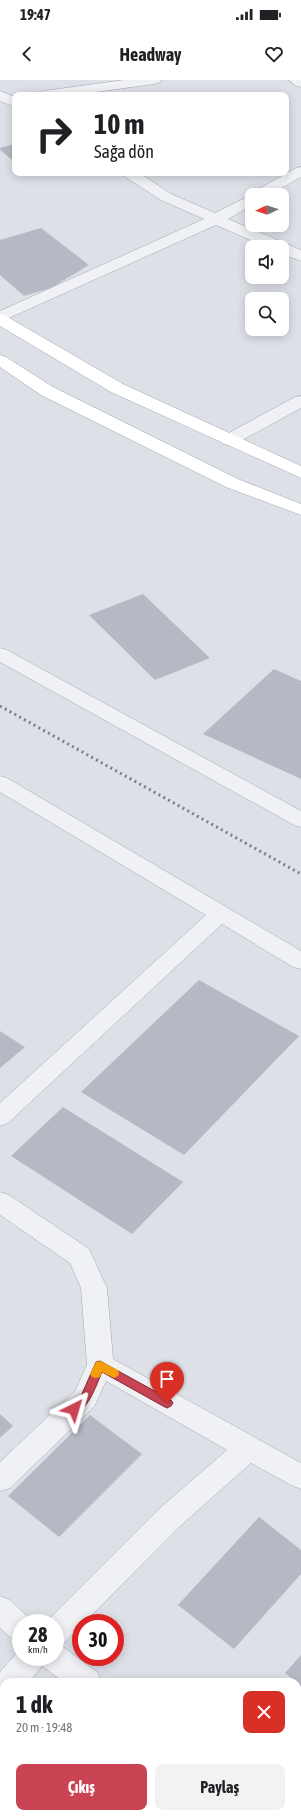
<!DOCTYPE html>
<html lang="tr">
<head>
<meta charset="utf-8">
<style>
  body { margin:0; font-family:"Asap Condensed",sans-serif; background:#f2f2f2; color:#202124; height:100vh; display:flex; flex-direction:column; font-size:15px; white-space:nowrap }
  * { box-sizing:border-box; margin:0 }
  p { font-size:13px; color:#757577 }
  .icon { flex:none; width:22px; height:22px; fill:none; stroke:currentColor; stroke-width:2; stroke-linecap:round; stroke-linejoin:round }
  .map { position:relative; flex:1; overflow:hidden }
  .side { position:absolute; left:0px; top:1598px; width:301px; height:140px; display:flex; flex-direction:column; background:#fff; border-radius:12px 12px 0 0; box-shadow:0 2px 10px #0003 }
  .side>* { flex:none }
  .banner { position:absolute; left:12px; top:12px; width:277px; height:84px; border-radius:8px; box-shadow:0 2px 10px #0003; background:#fff; color:#202124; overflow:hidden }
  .needle { width:26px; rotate:266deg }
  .fabs { position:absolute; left:245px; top:108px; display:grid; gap:8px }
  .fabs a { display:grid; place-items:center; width:44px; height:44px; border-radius:8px; background:#fff; box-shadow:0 2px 10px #0003; font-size:20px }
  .speed { position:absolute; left:12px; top:1534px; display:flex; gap:8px; font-size:20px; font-weight:700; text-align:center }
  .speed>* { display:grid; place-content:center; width:52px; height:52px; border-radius:50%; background:#fff; box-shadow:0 2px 10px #0003; line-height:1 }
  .speed small { font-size:10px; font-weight:400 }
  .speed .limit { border:6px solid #d22; background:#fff; color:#111 }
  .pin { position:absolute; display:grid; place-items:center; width:34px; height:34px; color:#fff; margin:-41px -17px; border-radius:50% 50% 50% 0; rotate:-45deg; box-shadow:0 0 4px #0007 }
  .pin .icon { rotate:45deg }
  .me { position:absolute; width:44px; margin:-22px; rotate:40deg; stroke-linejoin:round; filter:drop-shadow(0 0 3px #0008) }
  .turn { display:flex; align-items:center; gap:14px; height:84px; padding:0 16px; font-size:18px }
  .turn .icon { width:52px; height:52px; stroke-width:2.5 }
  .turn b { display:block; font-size:28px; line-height:34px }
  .round { display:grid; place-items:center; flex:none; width:42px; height:42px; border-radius:8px; background:#f2f2f2 }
  .head { display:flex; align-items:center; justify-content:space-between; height:68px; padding:0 16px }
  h1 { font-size:24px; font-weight:700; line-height:30px }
  .action { display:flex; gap:8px; margin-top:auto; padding:8px 16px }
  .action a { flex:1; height:46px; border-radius:8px; background:#ca4353; color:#fff; font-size:16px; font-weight:700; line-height:46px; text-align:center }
  .action a+a { background:#f2f2f2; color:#202124 }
  .status { display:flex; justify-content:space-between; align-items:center; height:28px; padding:0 20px; background:#fff; direction:ltr }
  .status svg { height:11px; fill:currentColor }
  header { display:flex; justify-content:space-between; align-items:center; height:52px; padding:0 16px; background:#fff; font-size:18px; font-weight:700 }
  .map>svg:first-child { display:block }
  .building { fill:#b4b9c3 }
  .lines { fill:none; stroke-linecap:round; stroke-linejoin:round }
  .minor-casing { stroke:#a3a7b1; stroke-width:1 }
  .major-casing { stroke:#9da4b2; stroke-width:1 }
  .minor { fill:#f0f1f5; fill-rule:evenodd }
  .major { fill:#fff; fill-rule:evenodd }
  .rail { stroke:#777f90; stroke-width:3; stroke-dasharray:2 3.5; stroke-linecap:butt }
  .route { fill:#ca4353; stroke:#832c36 }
  .slow { fill:#f59e0b }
</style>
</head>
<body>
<div class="status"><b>19:47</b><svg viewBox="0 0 49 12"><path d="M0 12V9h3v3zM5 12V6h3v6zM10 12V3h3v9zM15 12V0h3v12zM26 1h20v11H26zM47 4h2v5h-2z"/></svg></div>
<header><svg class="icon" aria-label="back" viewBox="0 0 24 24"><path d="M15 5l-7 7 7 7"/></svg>Headway<svg class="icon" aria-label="heart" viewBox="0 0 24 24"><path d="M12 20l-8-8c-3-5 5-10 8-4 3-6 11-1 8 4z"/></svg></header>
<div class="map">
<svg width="301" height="1738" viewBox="0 0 301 1738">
  <rect width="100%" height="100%" fill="#dde0e7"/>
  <path class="building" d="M15,64V82L0,70V68Z
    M41,148L89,185L51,208L24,216L0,195V160Z
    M143,514L210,578L155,600L89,535Z
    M274,589L301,601V699L203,654Z
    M199,900L299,956L184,1075L81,1012Z
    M0,951L25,967L0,988Z
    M63,1027L183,1102L132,1154L11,1076Z
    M0,1334L13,1346L0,1358Z
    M90,1335L142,1374L59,1457L8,1416Z
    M259,1437L301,1470V1494L234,1569L178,1525Z
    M301,1575V1606L285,1593Z
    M4,1716V1734H91L87,1738H0V1721Z"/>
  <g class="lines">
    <g class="minor-casing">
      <path id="minor" d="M124,0H161L159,3L154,4L74,15H37L39,12L44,11Z
        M289,0H301V7L296,6Z
        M0,11L15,17V27L0,21Z
        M301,87V97L269,115H252V125L228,139L301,170V181L282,174V167H266L216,145L0,242V231L204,139L161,120L124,96L122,93H139L171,114L215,133L251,115L253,112L296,88Z
        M301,316V328L235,364L229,365L223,364L220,360L223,356L295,317Z
        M0,568L7,570L301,731V747L294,745L0,582Z
        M0,696L7,698L301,871V889L293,887L222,844L8,1043L0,1046V1023L206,835L0,712Z
        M0,1112L9,1115L89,1169L107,1208L113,1279L301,1383V1409L291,1405L251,1383L179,1447L84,1543H81V1546L65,1562L58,1565L63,1567L97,1592L102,1602H64L42,1586L29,1602H4V1613L0,1612V1592L21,1568V1577H55V1543H45L159,1429L227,1370L106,1301L94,1327L10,1408L0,1411V1382L75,1311L87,1285L81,1208L70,1183L0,1135Z
        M0,1516L10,1520L31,1540L33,1543H21V1562L11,1558L0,1548Z
        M301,1714V1738H254L253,1734H297V1716Z"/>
    </g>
    <g class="major-casing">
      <path id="major" d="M0,234L6,236L123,304L301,386V398L111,312L0,246Z
        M0,275L6,277L53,307L238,399L301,424V435L226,407L41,315L0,287Z"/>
    </g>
    <use href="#minor" class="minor"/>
    <use href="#major" class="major"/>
    <path class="rail" d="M0,626L301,794"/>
  </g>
  <path class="route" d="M100,1281L171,1320L173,1323L171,1326L167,1328L163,1326L102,1292C97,1303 86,1338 70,1332L69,1329L81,1316L96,1282Z"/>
  <path class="slow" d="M100,1281L118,1290L119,1293L118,1296L114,1298L102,1292L100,1297L96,1298L92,1297L90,1294L96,1282Z"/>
</svg>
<div class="fabs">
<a><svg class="needle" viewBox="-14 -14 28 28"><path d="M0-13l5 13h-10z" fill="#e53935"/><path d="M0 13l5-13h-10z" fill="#757577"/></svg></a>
<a><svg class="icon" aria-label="sound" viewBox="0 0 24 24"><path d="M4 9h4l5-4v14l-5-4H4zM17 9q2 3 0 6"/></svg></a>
<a><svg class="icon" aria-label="search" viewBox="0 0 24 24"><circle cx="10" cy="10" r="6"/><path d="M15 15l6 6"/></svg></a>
</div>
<div class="speed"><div>28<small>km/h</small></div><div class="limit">30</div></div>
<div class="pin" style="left:167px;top:1323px;background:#d93025"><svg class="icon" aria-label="arrive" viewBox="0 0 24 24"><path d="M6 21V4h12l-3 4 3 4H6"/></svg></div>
<svg class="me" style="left:74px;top:1329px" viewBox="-20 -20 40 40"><path d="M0-17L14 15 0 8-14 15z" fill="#ca4353" stroke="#fff" stroke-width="4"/></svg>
<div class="banner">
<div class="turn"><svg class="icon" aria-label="right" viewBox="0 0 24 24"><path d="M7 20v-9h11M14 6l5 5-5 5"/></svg><div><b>10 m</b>Sağa dön</div></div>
</div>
<section class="side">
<div class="head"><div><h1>1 dk</h1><p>20 m · 19:48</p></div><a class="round" style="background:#d93025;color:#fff"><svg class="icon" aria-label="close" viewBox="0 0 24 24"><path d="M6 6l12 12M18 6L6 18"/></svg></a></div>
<div class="action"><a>Çıkış</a><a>Paylaş</a></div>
</section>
</div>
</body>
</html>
